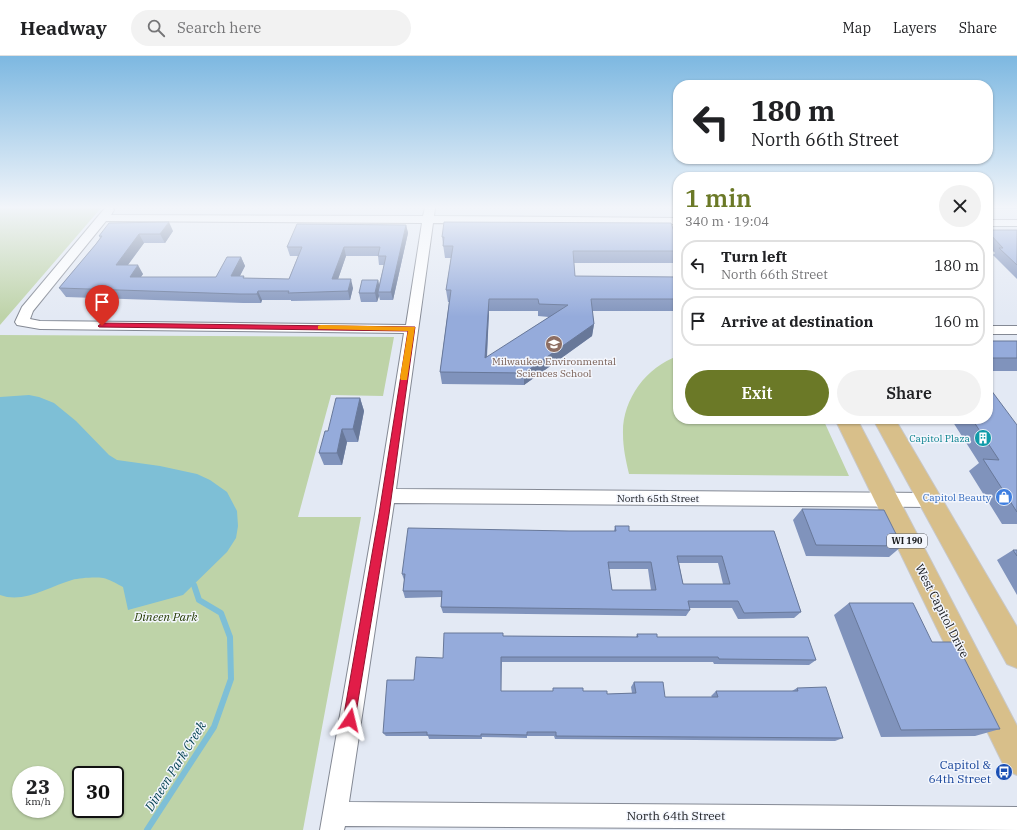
<!DOCTYPE html>
<html lang="en">
<head>
<meta charset="utf-8">
<style>
  body { margin:0; font-family:"IBM Plex Serif",serif; background:#f2f2f2; color:#202124; height:100vh; display:flex; flex-direction:column; font-size:15px; white-space:nowrap }
  * { box-sizing:border-box; margin:0 }
  p { font-size:13px; color:#757577 }
  .icon { flex:none; width:22px; height:22px; fill:none; stroke:currentColor; stroke-width:2; stroke-linecap:round; stroke-linejoin:round }
  .map { position:relative; flex:1; overflow:hidden }
  .drawer { position:absolute; left:673px; top:116px; width:320px; height:252px; display:flex; flex-direction:column; background:#fff; border-radius:16px; box-shadow:0 1px 3px #0004 }
  .drawer>* { flex:none }
  .hud { position:absolute; left:673px; top:24px; width:320px; height:84px; border-radius:16px; box-shadow:0 1px 3px #0004; background:#fff; color:#202124; overflow:hidden }
  .speed { position:absolute; left:12px; top:710px; display:flex; gap:8px; font-size:20px; font-weight:700; text-align:center }
  .speed>* { display:grid; place-content:center; width:52px; height:52px; border-radius:50%; background:#fff; box-shadow:0 1px 3px #0004; line-height:1 }
  .speed small { font-size:10px; font-weight:400 }
  .speed .limit { border:2px solid #111; border-radius:6px; background:#fff; color:#111 }
  .pin { position:absolute; display:grid; place-items:center; width:34px; height:34px; color:#fff; margin:-41px -17px; border-radius:50% 50% 50% 0; rotate:-45deg; box-shadow:0 0 4px #0007 }
  .pin .icon { rotate:45deg }
  .me { position:absolute; width:44px; margin:-22px; rotate:10deg; stroke-linejoin:round; filter:drop-shadow(0 0 3px #0008) }
  .turn { display:flex; align-items:center; gap:14px; height:84px; padding:0 12px; font-size:18px }
  .turn .icon { width:52px; height:52px; stroke-width:2.5 }
  .turn b { display:block; font-size:28px; line-height:34px }
  .round { display:grid; place-items:center; flex:none; width:42px; height:42px; border-radius:21px; background:#f2f2f2 }
  .overview { display:flex; align-items:center; justify-content:space-between; height:68px; padding:0 12px }
  h1 { font-size:24px; font-weight:600; line-height:30px; color:#6b7927 }
  .primary-button { display:flex; gap:8px; margin-top:auto; padding:8px 12px }
  .primary-button a { flex:1; height:46px; border-radius:24px; background:#6b7927; color:#fff; font-size:16px; font-weight:600; line-height:46px; text-align:center }
  .primary-button a+a { background:#f2f2f2; color:#202124 }
  ul { padding:0; list-style:none }
  li { display:flex; align-items:center; gap:12px; height:50px; margin:0 8px 6px; padding:0 4px; border:2px solid #e0e0e0; border-radius:16px }
  li div { flex:1 }
  li b { display:block; font-size:15px }
  li em { font-style:normal }
  header { display:flex; align-items:center; gap:24px; box-sizing:border-box; height:56px; padding:0 20px; background:#fff; border-bottom:1px solid #e0e0e0 }
  header strong { font-size:19px }
  nav { display:flex; gap:22px; margin-inline-start:auto; font-size:14px }
  .search { width:280px; height:36px; background:#f2f2f2; display:flex; align-items:center; gap:10px; box-sizing:border-box; padding:0 14px; border-radius:22px; color:#757577; font-size:15px }
  .map>svg:first-child { display:block }
  .green { fill:#bed3a8; fill-rule:evenodd }
  .water { fill:#7ebfd6 }
  .lines { fill:none; stroke-linecap:round; stroke-linejoin:round }
  .stream { stroke:#7ebfd6; stroke-width:6 }
  .minor-casing { stroke:#848994; stroke-width:2 }
  .primary-casing { stroke:#c8c8c9; stroke-width:2 }
  .minor { fill:#fff; fill-rule:evenodd }
  .primary { fill:#d8bf8a; fill-rule:evenodd }
  .wall { fill:#8093bc; fill-rule:evenodd }
  .shaded-wall { fill:#687899 }
  .building { fill:#95abdb; stroke:#687899; fill-rule:evenodd }
  .route { fill:#e11d48; stroke:#92132f }
  .slow { fill:#f59e0b }
  .labels { text-anchor:middle; stroke-width:3; stroke-linejoin:round; paint-order:stroke }
  .shield { fill:#f3f6fd; stroke:#5a5c61; stroke-width:1 }
  .shield-label { font-size:9px; font-weight:bold; fill:#181a1e }
  .education-label { font-size:10px; fill:#785e54; stroke:#f3f6fd }
  .culture-label { font-size:10px; fill:#0d838f; stroke:#f3f6fd; text-anchor:end }
  .shop-label { font-size:10px; fill:#366cbe; stroke:#f3f6fd; text-anchor:end }
  .street-label { font-size:10px; fill:#181a1e; stroke:#f3f6fd }
  .near-street-label { font-size:12px; fill:#181a1e; stroke:#f3f6fd }
  .near-park-label { font-size:12px; font-style:italic; fill:#283e06; stroke:#f3f6fd }
  .near-transit-label { font-size:12px; fill:#164399; stroke:#f3f6fd; text-anchor:end }
  .near-water-label { font-size:13px; font-style:italic; fill:#074353; stroke:#f3f6fd }
</style>
</head>
<body>
<header>
<strong>Headway</strong>
<div class="search"><svg class="icon" aria-label="search" viewBox="0 0 24 24"><circle cx="10" cy="10" r="6"/><path d="M15 15l6 6"/></svg>Search here</div>
<nav><a>Map</a><a>Layers</a><a>Share</a></nav>
</header>
<div class="map">
<svg width="1017" height="774" viewBox="0 0 1017 774">
  <rect width="100%" height="100%" fill="#e3e9f4"/>
  <path class="green" d="M0,152H101L0,269Z
    M0,279L394,281L383,340L331,339L298,461H361L303,774H0ZM21,719H55V753H21ZM81,719H115V753H81Z
    M678,300V363H823L849,420L629,418C626,405 623,392 623,378C622,344 646,311 678,300Z"/>
  <path class="water" d="M29,339L39,341L54,347L76,365L109,399L117,404L160,410L197,418L210,424L227,436L237,455L238,470L236,482L227,496L183,539L128,554L123,531C117,528 109,523 103,522C94,521 80,522 72,524C50,530 24,548 0,539V341Z"/>
  <g class="lines">
    <path class="stream" d="M147,774L214,671L231,623L230,581L221,557L199,544L194,529"/>
    <g class="minor-casing">
      <path id="minor" d="M105,152H113L114,154L111,159L423,160L425,152H435L434,160L678,162V168L433,167L396,433L930,437L936,439L939,444L936,449L930,451L394,447L349,746L1017,751V774L345,770L344,774H320L375,458L404,277L40,273L17,269L15,266L22,251ZM106,165L422,167L406,269L40,265L30,263L33,255Z
        M988,164H1017V170H988Z
        M988,270H1017V278H988Z"/>
    </g>
    <g class="primary-casing">
      <path id="primary" d="M835,363H857L1017,670V719L1006,714Z
        M873,363H895L1017,571V612L1007,608Z"/>
    </g>
    <use href="#minor" class="minor"/>
    <use href="#primary" class="primary"/>
  </g>
  <path class="wall" d="M988,152H1017V153H988Z
    M406,169L408,177L393,244H380L379,240L377,246H361L359,237L378,224L379,229L384,209H379L378,200H346L338,223L353,232L350,244L291,245V244H262L261,247H243L66,241L59,232L96,188L100,182L99,180L173,175L165,187H144L128,209L143,218L141,221H216L241,201L245,210L240,220L245,222L289,223L298,200H290L287,191Z
    M988,174H1017V223L993,199L995,197L988,190Z
    M442,181L678,187V205L677,207H574L575,220L678,221V255H592L594,268L592,280L524,329L442,328L440,316L449,246H448L446,234L451,202H445ZM489,255H538V260L549,261L487,302Z
    M988,285H1017V315H988Z
    M360,342L364,355L358,386H347L342,409H324L319,397L328,375Z
    M951,363H988L1017,369V468H1002L969,415L979,407Z
    M802,453L902,490L889,501L806,500L793,464Z
    M615,470L629,475H774L801,556L794,562L738,563L732,552H689L690,554L686,560L443,557L441,551L442,541L405,542L403,535L404,524L402,518L569,475H614ZM679,507H718L723,528H683ZM609,513H648L651,534H612Z
    M1013,494H1017V539L997,504Z
    M849,547L1000,673L975,680L881,681L834,559Z
    M637,578L816,604L809,609L714,608L713,606H502L501,635H553V632L607,638L632,637L631,631L634,626L665,641H712L711,640L716,635H792L797,632L843,682L835,685L555,683L554,680H527V682L482,681V683H429L428,680H386L383,677L414,624L443,602L503,580L636,581Z"/>
  <path class="shaded-wall" d="M169,166L173,175L165,187L160,178Z
    M406,169L408,177L393,244L391,236Z
    M139,178L144,187L121,218L116,209Z
    M344,191L346,200L335,232L332,223Z
    M241,201L245,210L235,229L231,220Z
    M138,209L143,218L135,229L130,221Z
    M351,223L353,232L350,244L348,235Z
    M378,224L380,233L378,236L379,240L377,246L375,237Z
    M258,235L262,244L261,247L257,238Z
    M489,243V255L486,314L485,302Z
    M594,268L592,280L524,329V317Z
    M360,342L364,355L358,386L353,373Z
    M342,373L347,386L342,409L337,397Z"/>
  <path class="building" d="M169,166L160,178H139L116,209H138L130,221H216L227,201H241L231,220H244L243,222L289,223L302,191H287L297,168L406,169L391,236H378L386,200H378L380,191H344L332,223H351L348,235L288,237L289,235H258L257,238H239L59,232L96,188L102,180H99L109,167Z
    M444,166L671,167L678,187V195H573L575,220L678,221V243H591L594,268L524,317L440,316L451,234H446L453,190H443L444,181H442ZM489,243H538L539,248L568,249L485,302Z
    M988,174H1017V209L999,192H1003L988,176Z
    M362,224H378L375,237H359Z
    M988,285H1017V302H988Z
    M988,330L1017,369V456L983,403L999,404L972,363H988Z
    M336,342H360L353,373H342L337,397H319L325,375H328Z
    M802,453L884,454L902,490L816,489Z
    M615,470H629V475H774L801,556L744,557L738,545H688L690,554L441,551L442,535H403L405,518H402L408,472L569,475H616ZM677,500H722L730,528H683ZM608,506H651L656,534H612Z
    M1013,494H1017V500Z
    M849,547H913L932,586H956L1000,673L901,674Z
    M444,577H503V580L638,581L637,578H657V581H808L816,604L719,603L718,601H501V635H553V632H583V635H607V638L636,637L634,626H663L665,641H718L716,635H798L797,632L826,631L843,682L556,680V676H527V679L481,678V680L427,679V676L383,677L387,624H414L416,601L443,602Z"/>
  <linearGradient id="sky" x2="0" y2="1"><stop stop-color="#7db8e1"/><stop offset="0.58" stop-color="#f2f5fa"/><stop offset="1" stop-color="#f2f5fa" stop-opacity="0"/></linearGradient>
  <rect width="1017" height="261" fill="url(#sky)"/>
  <path class="route" d="M102,267L415,271L389,458L354,669L350,671L345,669L343,664L379,458L408,275L99,271L98,270Z"/>
  <path class="slow" d="M321,269L415,271L407,324H401L400,322L408,275L318,273V270Z"/>
  <defs>
    <g id="school-disc" transform="scale(0.9)"><circle r="9.5" fill="#8d6e63" stroke="#f3f6fd"/><path d="M0-5L7-2L0 1L-7-2ZM-4 1L0 2.5L4 1V4Q0 6-4 4Z" fill="#fff"/></g>
    <g id="building-disc" transform="scale(0.9)"><circle r="9.5" fill="#0f9aa8" stroke="#f3f6fd"/><path d="M-4-6H4V6H1V3H-1V6H-4ZM-2.5-4.3h1.7v1.8h-1.7ZM.8-4.3h1.7v1.8H.8ZM-2.5-1h1.7V.8h-1.7ZM.8-1h1.7V.8H.8Z" fill="#fff"/></g>
    <g id="shop-disc" transform="scale(0.9)"><circle r="9.5" fill="#3f7fe0" stroke="#f3f6fd"/><path d="M-5-2.5h2.3a2.7 3.5 0 0 1 5.4 0H5L5.5 6h-11ZM-1.5-2.5h3a1.5 2.3 0 0 0-3 0Z" fill="#fff"/></g>
    <g id="bus-disc" transform="scale(0.9)"><circle r="9.5" fill="#1a4fb4" stroke="#f3f6fd"/><path d="M-5-6H5V4H4V6H2V4H-2V6H-4V4H-5ZM-3.5-4V0h7V-4ZM-3.5 1.2v1.5H-2V1.2ZM2 1.2v1.5H3.5V1.2Z" fill="#fff"/></g>
  </defs>
  <g fill-rule="evenodd">
    <use href="#school-disc" x="554" y="288"/>
    <use href="#building-disc" x="983" y="382"/>
    <use href="#shop-disc" x="1004" y="441"/>
    <use href="#bus-disc" x="1004" y="716"/>
  </g>
  <g class="labels">
    <rect class="shield" x="887" y="478" width="40" height="14" rx="3"/>
    <g class="shield-label">
      <text x="907" y="488">WI 190</text>
    </g>
    <g class="education-label">
      <text x="554" y="309">Milwaukee Environmental<tspan x="554" dy="12">Sciences School</tspan></text>
    </g>
    <g class="culture-label">
      <text x="970" y="386">Capitol Plaza</text>
    </g>
    <g class="shop-label">
      <text x="991" y="445">Capitol Beauty</text>
    </g>
    <g class="street-label">
      <text x="658" y="446">North 65th Street</text>
    </g>
    <g class="near-street-label">
      <text transform="translate(942 555) rotate(63)" y="4">West Capitol Drive</text>
      <text x="676" y="764">North 64th Street</text>
    </g>
    <g class="near-park-label">
      <text x="166" y="565">Dineen Park</text>
    </g>
    <g class="near-transit-label">
      <text x="991" y="713">Capitol &amp;<tspan x="991" dy="14">64th Street</tspan></text>
    </g>
    <g class="near-water-label">
      <text transform="translate(175 710) rotate(-58)" y="5">Dineen Park Creek</text>
    </g>
  </g>
</svg>
<div class="speed"><div>23<small>km/h</small></div><div class="limit">30</div></div>
<div class="pin" style="left:102px;top:270px;background:#d93025"><svg class="icon" aria-label="arrive" viewBox="0 0 24 24"><path d="M6 21V4h12l-3 4 3 4H6"/></svg></div>
<svg class="me" style="left:350px;top:664px" viewBox="-20 -20 40 40"><path d="M0-17L14 15 0 8-14 15z" fill="#e11d48" stroke="#fff" stroke-width="4"/></svg>
<div class="hud">
<div class="turn"><svg class="icon" aria-label="left" viewBox="0 0 24 24"><path d="M17 20v-9H6M10 6l-5 5 5 5"/></svg><div><b>180 m</b>North 66th Street</div></div>
</div>
<section class="drawer">
<div class="overview"><div><h1>1 min</h1><p>340 m · 19:04</p></div><a class="round"><svg class="icon" aria-label="close" viewBox="0 0 24 24"><path d="M6 6l12 12M18 6L6 18"/></svg></a></div>
<ul>
<li><svg class="icon" aria-label="left" viewBox="0 0 24 24"><path d="M17 20v-9H6M10 6l-5 5 5 5"/></svg><div><b>Turn left</b><p>North 66th Street</p></div><em>180 m</em></li>
<li><svg class="icon" aria-label="arrive" viewBox="0 0 24 24"><path d="M6 21V4h12l-3 4 3 4H6"/></svg><div><b>Arrive at destination</b></div><em>160 m</em></li>
</ul>
<div class="primary-button"><a>Exit</a><a>Share</a></div>
</section>
</div>
</body>
</html>
